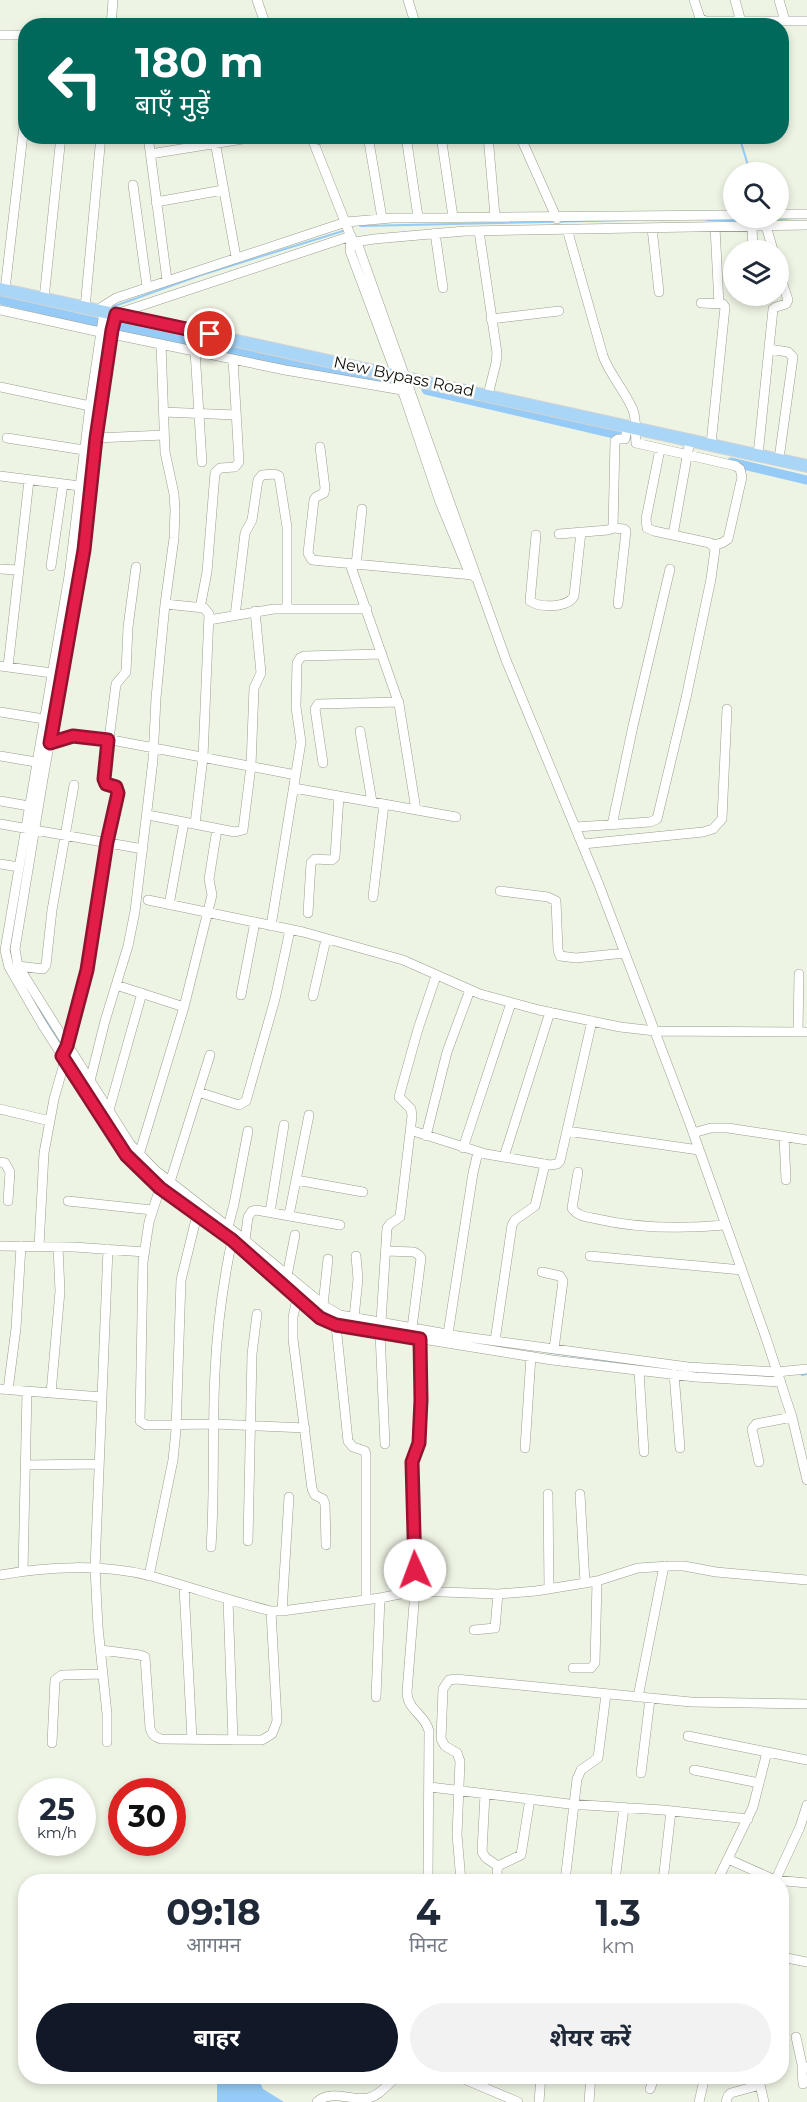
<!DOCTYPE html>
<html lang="hi">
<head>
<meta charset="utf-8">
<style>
  body { margin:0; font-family:Montserrat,"Noto Sans Devanagari",sans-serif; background:#f2f2f3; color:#1f2937; height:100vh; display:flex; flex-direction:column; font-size:22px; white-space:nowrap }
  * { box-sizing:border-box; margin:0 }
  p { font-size:20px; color:#747a83 }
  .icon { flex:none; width:33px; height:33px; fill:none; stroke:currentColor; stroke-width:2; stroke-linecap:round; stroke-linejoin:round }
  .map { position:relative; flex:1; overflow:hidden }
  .sheet { position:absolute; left:18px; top:1874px; width:771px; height:210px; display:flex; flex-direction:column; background:#fff; border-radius:24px; box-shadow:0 3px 9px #0003 }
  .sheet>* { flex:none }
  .top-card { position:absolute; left:18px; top:18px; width:771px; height:126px; border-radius:24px; box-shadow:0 3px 9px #0003; background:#00695c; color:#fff; overflow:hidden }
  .controls { position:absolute; left:723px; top:162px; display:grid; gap:12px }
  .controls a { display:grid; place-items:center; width:66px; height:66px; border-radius:50%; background:#fff; box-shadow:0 3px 9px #0003; font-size:30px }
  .speed { position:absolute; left:18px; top:1778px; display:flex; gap:12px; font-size:30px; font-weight:700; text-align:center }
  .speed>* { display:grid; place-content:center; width:78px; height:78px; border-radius:50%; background:#fff; box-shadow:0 3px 9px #0003; line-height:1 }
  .speed small { font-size:15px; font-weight:400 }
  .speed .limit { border:9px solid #d22; background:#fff; color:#111 }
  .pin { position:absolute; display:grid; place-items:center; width:51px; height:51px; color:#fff; margin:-26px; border:3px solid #fff; border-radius:50%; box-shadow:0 2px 6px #0007 }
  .me { position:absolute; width:66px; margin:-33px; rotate:358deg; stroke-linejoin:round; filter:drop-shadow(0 0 4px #0008) }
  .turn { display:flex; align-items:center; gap:21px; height:126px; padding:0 18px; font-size:27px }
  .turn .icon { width:78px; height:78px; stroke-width:2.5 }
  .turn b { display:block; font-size:42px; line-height:51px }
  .eta { display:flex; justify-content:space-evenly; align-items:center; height:102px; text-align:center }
  .eta b { font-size:36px; font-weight:700; line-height:42px }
  .cta { display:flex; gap:12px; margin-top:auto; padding:12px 18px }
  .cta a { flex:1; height:69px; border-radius:36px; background:#111827; color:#fff; font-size:24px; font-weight:700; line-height:69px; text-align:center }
  .cta a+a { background:#f2f2f3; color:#1f2937 }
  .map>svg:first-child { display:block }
  .water { fill:#95cbf6 }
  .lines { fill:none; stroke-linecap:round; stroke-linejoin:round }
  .stream { stroke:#95cbf6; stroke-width:2 }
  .canal { stroke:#95cbf6; stroke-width:9 }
  .minor-casing { stroke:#999e8f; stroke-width:10 }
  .major-casing { stroke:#d4d4d3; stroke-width:14 }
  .minor { stroke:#fff; stroke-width:9 }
  .major { stroke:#a9d5f7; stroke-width:12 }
  .route-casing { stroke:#92132f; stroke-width:15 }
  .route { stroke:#e11d48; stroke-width:10 }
  .labels { text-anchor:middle; stroke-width:5; stroke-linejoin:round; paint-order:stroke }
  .street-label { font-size:16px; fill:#10110c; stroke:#fefffc }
</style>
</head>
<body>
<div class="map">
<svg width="807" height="2102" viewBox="0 0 807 2102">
  <rect width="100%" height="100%" fill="#eef4e4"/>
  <path class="water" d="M217,2076H257L263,2089L284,2102H217Z"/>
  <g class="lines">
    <path class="stream" d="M739,136L750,172
      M707,220L763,221L795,218
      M360,226L633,220
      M112,307L201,275L343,231
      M97,402L108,331
      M77,566L91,441
      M36,1004L94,1096
      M128,1148L136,1158
      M163,1182L208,1217
      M280,1275L321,1312L337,1318
      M354,1322L384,1328
      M395,1330L416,1333
      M546,1352L633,1364
      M728,1374L749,1376
      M802,1375L807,1374"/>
    <path class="canal" d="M0,300L109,325L387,382
      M426,390L627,437
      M731,462L807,480"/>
    <g class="minor-casing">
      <path id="minor" d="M257,0L266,26
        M408,0L416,26
        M694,0L700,18L705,21H807
        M735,0L741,22
        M779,0L785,21
        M111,26L113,0
        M0,35H26
        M148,136L167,280
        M214,136L236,257
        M311,136L351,237L359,248L506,660L599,885L690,1124L766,1338L792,1417L807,1480
        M368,136L382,218
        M406,136L418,217
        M441,136L453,217
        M488,136L495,216
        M520,136L557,219
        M314,141L332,136
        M150,154L262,136
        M133,185L147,287
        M156,202L223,190
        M778,214H807
        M752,226L753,250
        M766,226L773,250
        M715,227L719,304
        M652,228L659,292
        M567,229L603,356C610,375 625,391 633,410C637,421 635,432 636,443L736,466L740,469L742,477L728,539L722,543L713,545
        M479,231L497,353L496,363L488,395
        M435,233L443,288
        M351,236L116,314L112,334L96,438L84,550L43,779L15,949L18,966L130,1144L155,1170L241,1237L326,1307L340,1315L458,1336L688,1367L777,1372L807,1369
        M351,237L350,251L405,398L440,502L467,567L474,577
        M355,242L374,239L465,231L807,225
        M5,290L26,108
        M755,296V301
        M44,299L61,136
        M701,303L723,304L725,307L711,444
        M85,308L101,136
        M0,310L100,332
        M97,310L116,298L346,222L392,218L734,215
        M104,312L90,406L69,576L5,950L9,967L42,1024L126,1155L160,1188L233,1241L309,1310L336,1325L552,1360L628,1369L695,1377L781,1382
        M491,319L559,311
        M112,334L285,370L402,390
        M769,349L788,352L793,357L779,459
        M195,351L202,462
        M0,387L90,406
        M163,412L236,415
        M7,438L84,450
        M96,438L164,435
        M320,447L325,488L324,493L316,497L314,500L308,553L312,560L473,575
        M758,455L773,309L776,307L786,304L788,300L778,269
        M0,476L80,486
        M613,528L624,529L626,531L618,604
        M559,534L608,530L613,528L615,441L618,439H625L628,426
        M536,535L530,601C540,608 568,608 574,596L581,532
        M673,535L690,440
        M350,564L399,704L416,810
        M356,565L362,509
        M51,566L63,484
        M0,569L18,570
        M165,604L204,608L209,614L203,757L195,824
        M200,608L207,572L215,473L220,468L235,467L239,462L233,359
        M235,616L245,533L252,520L258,480L262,475L274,474L279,476L287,527V609
        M209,620L274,609H367
        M0,666L52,673
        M8,667L29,480
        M0,712L44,719
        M360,731L372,802
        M46,742L51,743L73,736L96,737L296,775
        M0,756L36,762
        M323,763L315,709L318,704L399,702
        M294,788L456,817
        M0,801L29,806
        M148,815L235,832L243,830L251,766L254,688L261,673L255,611
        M0,824L143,849
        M612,825L633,726L670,569
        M576,827L650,822L657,819L686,698L711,579L715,549L710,543L654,531L647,528L646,519L660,449
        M583,844L703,832L713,829L722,819L727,709
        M0,864L19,867
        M500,891L548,897L556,901L558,950L560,956L576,958L625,953
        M373,897L384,804
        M148,900L303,932L403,960L480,994L539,1010L620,1027L655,1031L807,1032
        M169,905L184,822
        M308,913L311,863L315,859L332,860L335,857L339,796
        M271,926L301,742L296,707L297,663L300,658L304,656L382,654
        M18,966L43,969L46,965L52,910L74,785
        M116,985L184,1007
        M241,995L255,922
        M313,996L326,939
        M798,1032L799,974
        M67,1047C91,964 100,878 118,793L116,787L107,784L104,779L116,684L126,672L128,627L136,567
        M90,1081L105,1021L128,946L135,911L153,760L156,698L165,604L174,538L175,510L174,494L165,452L161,344
        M198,1092L239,1105L246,1101L275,999L290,930
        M0,1109L50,1121
        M109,1110L142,993
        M410,1130L486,1154L550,1165L557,1164L560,1161L592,1021
        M567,1131L699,1150
        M693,1133L711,1128H728L807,1140
        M426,1136L447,1052L470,990
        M784,1137L786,1180
        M463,1148L511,1003
        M139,1155L184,1007L212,895L209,879L217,829
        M504,1157L550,1012
        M0,1162L5,1163L10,1172L8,1201
        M578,1172L572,1208C578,1217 588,1217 597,1219C640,1229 681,1229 725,1225
        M296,1180L363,1192
        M170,1182L210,1055
        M160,1188L149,1222L143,1262L140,1421L146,1425L214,1424L305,1428
        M68,1201L152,1210
        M270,1212L284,1125
        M289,1215L309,1115
        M228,1227L234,1204L248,1131
        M245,1240L248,1217L252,1211L256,1210L340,1225
        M0,1246L74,1247L145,1252
        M39,1246L44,1153L54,1099L65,1060
        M386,1251L414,1252L419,1255L421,1258L412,1328
        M590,1256L742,1270
        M542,1272L560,1276L563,1281L554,1349
        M287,1276L295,1235
        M297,1299L293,1317V1339L312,1489L315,1495L323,1499L325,1504L326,1545
        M323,1305L328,1259
        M354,1318L358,1279L356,1256
        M381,1322L387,1228L390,1224L400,1217L412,1116L411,1109L399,1097L418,1029L436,976
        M336,1325L348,1441L353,1447L365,1451L366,1455V1600
        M380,1333L385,1444
        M448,1334L473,1173L478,1152
        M420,1339L421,1400L419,1443L417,1452L412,1462L415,1591L407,1692C407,1710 425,1714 429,1731L428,1881
        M495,1341L512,1225L515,1220L535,1206L545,1164
        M639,1371L644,1452
        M674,1374L680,1448
        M0,1389L102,1397
        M8,1390L16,1328L21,1246
        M51,1393L60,1291L58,1247
        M525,1448L531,1356
        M759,1462L752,1429L756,1424L792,1417
        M26,1465L99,1464
        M548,1494L549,1589
        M580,1494L585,1583
        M248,1541L252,1354L257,1314
        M211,1547C215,1489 212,1431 215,1372C217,1328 223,1283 232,1240
        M23,1571L27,1392
        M0,1575C48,1566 103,1564 151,1576C191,1587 230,1601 271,1611H282L380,1598L415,1591L498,1594L536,1591L597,1581L638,1568L670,1566H684L716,1572L807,1580
        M149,1576L173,1460L176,1430L181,1280L197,1215
        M184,1587L192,1739
        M228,1600L233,1740
        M282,1611L289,1497
        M474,1630L495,1628L498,1594
        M101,1650L140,1655L145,1657L150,1728C152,1735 155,1737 161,1739L262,1740L272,1734L277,1721L271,1611
        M573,1668H591L595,1663L597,1581
        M376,1697L380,1598
        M638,1697L664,1566
        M688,1736L807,1760
        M107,1742V1714L98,1627L95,1568L108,1249
        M52,1743L55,1680L62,1675L103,1674
        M694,1770L759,1783
        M641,1773L650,1699
        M430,1787L569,1804L663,1810L748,1819
        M485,1794L482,1852L486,1858L498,1866
        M728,1859L775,1880L807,1883
        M461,1881L457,1835L460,1761L457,1753L445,1746L441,1739L443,1689L449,1680L456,1679L691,1702L807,1704
        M498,1881L497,1871L498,1866L521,1855L530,1799
        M565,1881L577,1779L581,1770L598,1758L606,1694
        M615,1881L624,1807
        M663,1881L671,1811
        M717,1881L753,1807L767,1752
        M775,1881L800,1827L807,1805
        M782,1957L807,1962
        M796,2037L803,2069
        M457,2076L518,2102
        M758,2076L764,2102
        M803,2084L802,2070L807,2067
        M650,2089L655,2076
        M317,2102C330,2089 351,2101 368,2098C380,2096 388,2083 398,2076
        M539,2102L541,2076
        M589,2102L591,2076
        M699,2102L705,2076
        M726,2102L728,2096L731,2093L760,2085"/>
    </g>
    <g class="major-casing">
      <path id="major" d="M0,289L807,466"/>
    </g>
    <use href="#minor" class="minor"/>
    <use href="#major" class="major"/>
  </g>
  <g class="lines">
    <g class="route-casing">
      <path id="route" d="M210,334L116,314L112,330L96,438L84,550L50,743L73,736L108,740L104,779L106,784L116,787L118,793L107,842L87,970L67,1046L62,1056L126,1155L160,1188L232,1240L320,1318L336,1325L420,1339L421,1400L419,1443L412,1462L415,1570"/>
    </g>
    <use href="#route" class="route"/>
  </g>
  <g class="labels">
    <g class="street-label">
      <text transform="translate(404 376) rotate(12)" y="6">New Bypass Road</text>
    </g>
  </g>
</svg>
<div class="controls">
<a><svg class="icon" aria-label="search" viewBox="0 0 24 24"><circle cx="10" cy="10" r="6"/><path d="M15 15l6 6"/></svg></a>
<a><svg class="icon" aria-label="layers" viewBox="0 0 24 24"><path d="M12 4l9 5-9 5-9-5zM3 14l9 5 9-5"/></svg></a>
</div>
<div class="speed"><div>25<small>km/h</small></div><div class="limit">30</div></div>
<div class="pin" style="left:210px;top:334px;background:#d93025"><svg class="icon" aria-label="arrive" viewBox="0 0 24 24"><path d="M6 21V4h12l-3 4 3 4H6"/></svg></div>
<svg class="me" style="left:415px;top:1570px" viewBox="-20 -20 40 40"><circle r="19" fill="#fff"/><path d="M0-13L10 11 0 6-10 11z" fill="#e11d48"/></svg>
<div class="top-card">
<div class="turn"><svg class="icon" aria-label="left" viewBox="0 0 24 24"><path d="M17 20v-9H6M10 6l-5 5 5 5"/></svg><div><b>180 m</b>बाएँ मुड़ें</div></div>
</div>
<section class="sheet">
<div class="eta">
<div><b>09:18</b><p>आगमन</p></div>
<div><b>4</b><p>मिनट</p></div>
<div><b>1.3</b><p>km</p></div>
</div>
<div class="cta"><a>बाहर</a><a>शेयर करें</a></div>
</section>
</div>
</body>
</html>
